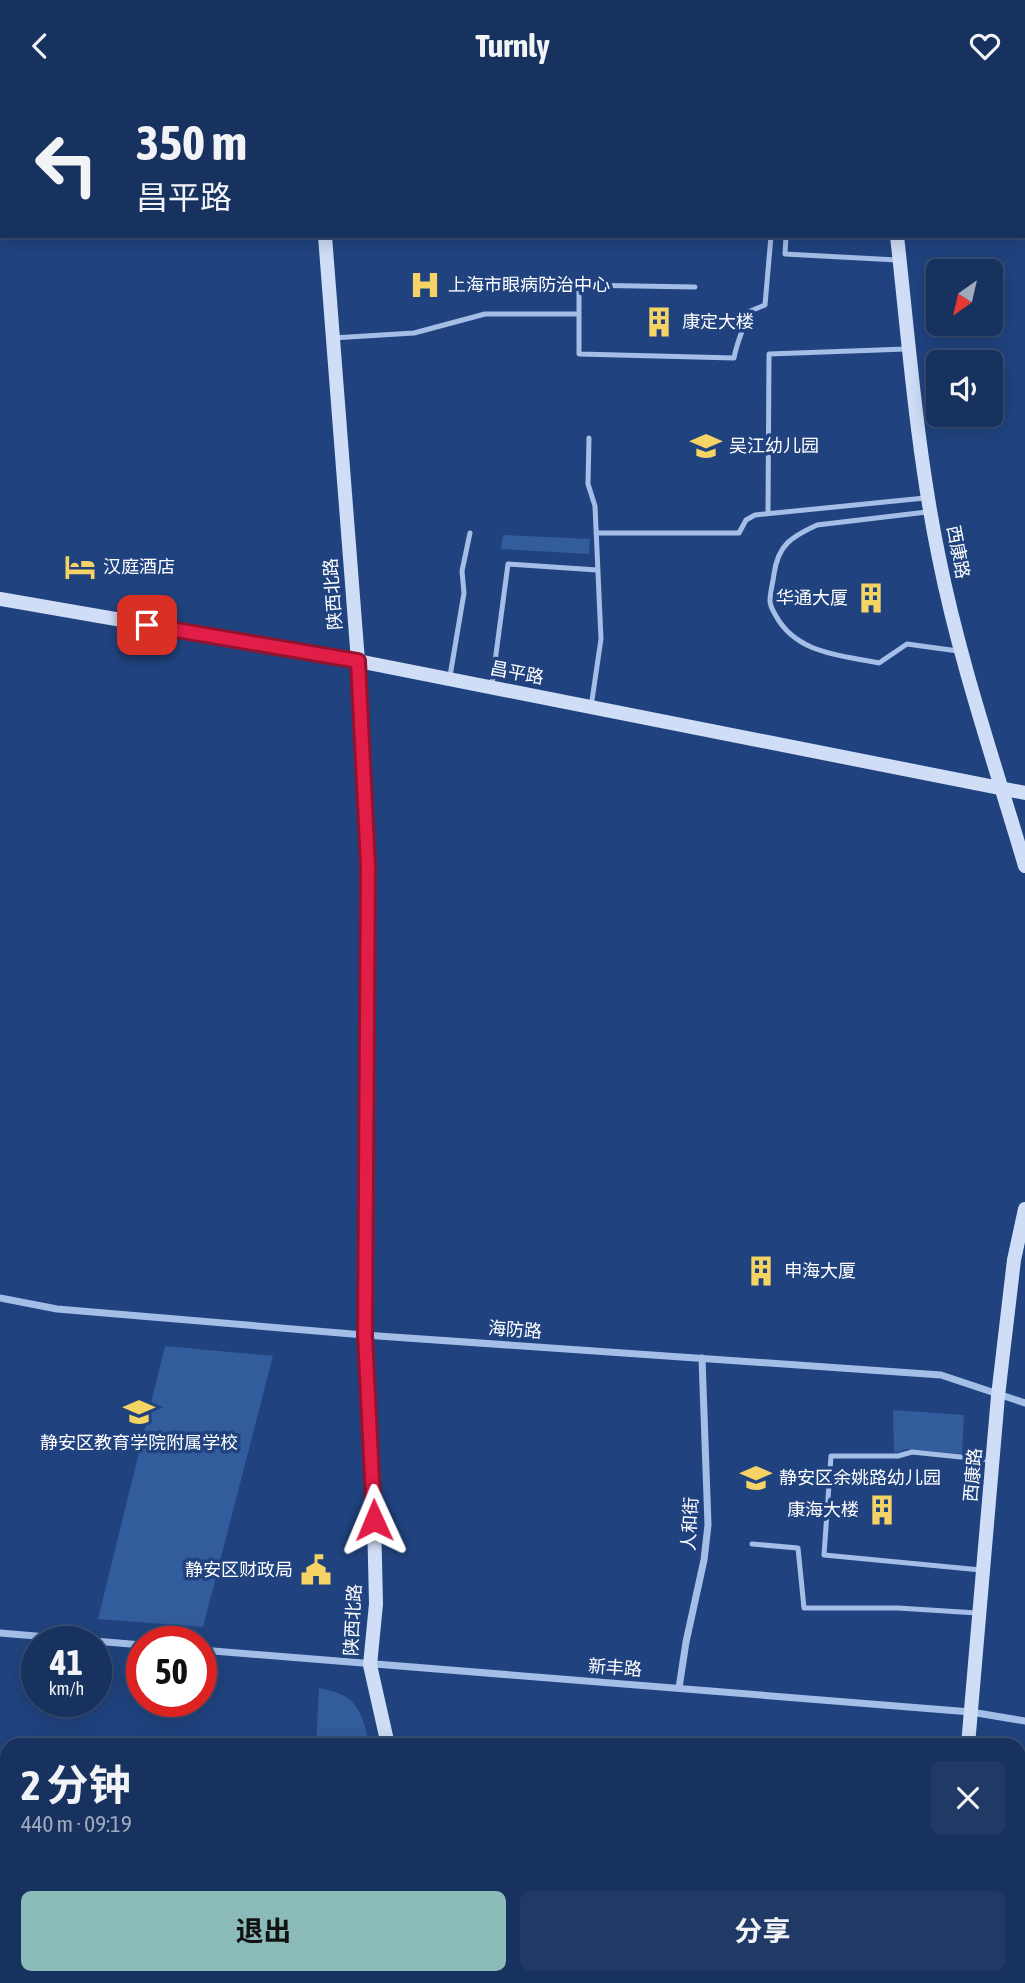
<!DOCTYPE html>
<html lang="zh">
<head>
<meta charset="utf-8">
<style>
  body { margin:0; font-family:"Asap Condensed","Noto Sans SC",sans-serif; background:#213a65; color:#f1f3f6; height:100vh; display:flex; flex-direction:column; font-size:26px; white-space:nowrap }
  * { box-sizing:border-box; margin:0 }
  p { font-size:23px; color:#9faabd }
  .icon { flex:none; width:38px; height:38px; fill:none; stroke:currentColor; stroke-width:2; stroke-linecap:round; stroke-linejoin:round }
  .map { position:relative; flex:1; overflow:hidden }
  .details { position:absolute; left:0px; top:1647px; width:1026px; height:247px; display:flex; flex-direction:column; background:#18325f; border-radius:21px 21px 0 0; box-shadow:0 4px 18px #0003,0 0 0 2px #364d74 }
  .details>* { flex:none }
  .guide { position:absolute; left:0px; top:0px; width:1026px; height:147px; box-shadow:0 4px 18px #0003,0 0 0 2px #364d74; background:#18325f; color:#f1f3f6; overflow:hidden }
  .needle { width:46px; rotate:214deg }
  .tools { position:absolute; left:926px; top:168px; display:grid; gap:14px }
  .tools a { display:grid; place-items:center; width:77px; height:77px; border-radius:10px; background:#18325f; box-shadow:0 4px 18px #0003,0 0 0 2px #364d74; font-size:35px }
  .speed { position:absolute; left:21px; top:1535px; display:flex; gap:14px; font-size:35px; font-weight:700; text-align:center }
  .speed>* { display:grid; place-content:center; width:91px; height:91px; border-radius:50%; background:#18325f; box-shadow:0 4px 18px #0003,0 0 0 2px #364d74; line-height:1 }
  .speed small { font-size:18px; font-weight:400 }
  .speed .limit { border:10px solid #d22; background:#fff; color:#111 }
  .pin { position:absolute; display:grid; place-items:center; width:60px; height:60px; color:#fff; margin:-30px; border-radius:14px; box-shadow:0 4px 10px #0006 }
  .me { position:absolute; width:77px; margin:-38px; rotate:359deg; stroke-linejoin:round; filter:drop-shadow(0 0 5px #0008) }
  .turn { display:flex; align-items:center; gap:24px; height:147px; padding:0 21px; font-size:32px }
  .turn .icon { width:91px; height:91px; stroke-width:2.5 }
  .turn b { display:block; font-size:49px; line-height:60px }
  .round { display:grid; place-items:center; flex:none; width:74px; height:74px; border-radius:10px; background:#213a65 }
  .headline { display:flex; align-items:center; justify-content:space-between; height:119px; padding:0 21px }
  h1 { font-size:42px; font-weight:700; line-height:52px }
  .button { display:flex; gap:14px; margin-top:auto; padding:14px 21px }
  .button a { flex:1; height:80px; border-radius:10px; background:#8bbbb9; color:#111; font-size:28px; font-weight:700; line-height:80px; text-align:center }
  .button a+a { background:#213a65; color:#f1f3f6 }
  header { display:flex; justify-content:space-between; align-items:center; height:91px; padding:0 21px; background:#18325f; font-size:32px; font-weight:700 }
  .map>svg:first-child { display:block }
  .green { fill:#335c9d }
  .lines { fill:none; stroke-linecap:round; stroke-linejoin:round }
  .lane { stroke:#a4bee7; stroke-width:5 }
  .street { stroke:#a4bee7; stroke-width:7 }
  .secondary { stroke:#cfddf6; stroke-width:14 }
  .route-casing { stroke:#92132f; stroke-width:18 }
  .route { stroke:#e11d48; stroke-width:12 }
  .labels { text-anchor:middle; stroke-width:7; stroke-linejoin:round; paint-order:stroke }
  .poi-label { font-size:18px; fill:#fff; stroke:#20437f; text-anchor:start }
  .street-label { font-size:18px; fill:#fff; stroke:#20437f }
</style>
</head>
<body>
<header><svg class="icon" aria-label="back" viewBox="0 0 24 24"><path d="M15 5l-7 7 7 7"/></svg>Turnly<svg class="icon" aria-label="heart" viewBox="0 0 24 24"><path d="M12 20l-8-8c-3-5 5-10 8-4 3-6 11-1 8 4z"/></svg></header>
<div class="map">
<svg width="1025" height="1892" viewBox="0 0 1025 1892">
  <rect width="100%" height="100%" fill="#20437f"/>
  <path class="green" d="M503,444L590,448L589,463L501,458Z
    M165,1255L273,1265L203,1536L98,1528Z
    M893,1319L964,1324L962,1363L907,1358L894,1362Z
    M319,1597C357,1604 361,1618 370,1654H316Z"/>
  <g class="lines">
    <path class="lane" d="M786,145L785,163L897,169
      M695,196L579,194V263L734,267C737,250 744,238 748,221L765,214L771,145
      M333,247L414,242L485,223H579
      M589,347L588,393L595,415L601,548L591,616
      M927,421L817,434C791,446 778,454 774,483C773,492 770,501 770,510C770,515 773,520 776,525C797,563 841,564 879,572L907,553L958,560
      M768,423L769,263L906,258
      M596,442H739L746,429L755,424L925,407
      M450,585L464,502L462,480L470,442
      M492,593L508,473L597,479
      M752,1453L798,1457L804,1517H898L977,1522
      M981,1479L824,1464L831,1365H898L912,1361L990,1369
      M1018,1795L1025,1796
      M1023,1877H1025
      M271,1892L272,1886"/>
    <path class="street" d="M383,0L392,2
      M1024,85H1025
      M0,1207L57,1218L364,1244L941,1284L1025,1312
      M0,1542L142,1554
      M201,1559L971,1621L1025,1630
      M679,1597L686,1551L704,1469L708,1434L702,1267"/>
    <path class="secondary" d="M314,0V2
      M881,0V2
      M325,145L358,570L368,775L364,1244L373,1383L376,1513L370,1574L388,1654
      M897,145C909,253 917,361 939,467C960,572 995,673 1025,775
      M0,508L358,570L1025,702
      M968,1654L998,1305L1014,1169L1025,1118
      M454,1886L456,1892
      M940,1892L941,1886"/>
  </g>
  <g class="lines">
    <g class="route-casing">
      <path id="route" d="M147,534L358,570L368,775L365,1244L374,1429"/>
    </g>
    <use href="#route" class="route"/>
  </g>
  <defs>
    <g id="hospital-bare" transform="scale(2.415)"><path d="M-5-5h3v3.5h4V-5h3V5h-3V1.5h-4V5h-3Z" fill="#f5d465" stroke="#20437f" stroke-width="2.5" paint-order="stroke"/></g>
    <g id="building-bare" transform="scale(2.415)"><path d="M-4-6H4V6H1V3H-1V6H-4ZM-2.5-4.3h1.7v1.8h-1.7ZM.8-4.3h1.7v1.8H.8ZM-2.5-1h1.7V.8h-1.7ZM.8-1h1.7V.8H.8Z" fill="#f5d465" stroke="#20437f" stroke-width="2.5" paint-order="stroke"/></g>
    <g id="school-bare" transform="scale(2.415)"><path d="M0-5L7-2L0 1L-7-2ZM-4 1L0 2.5L4 1V4Q0 6-4 4Z" fill="#f5d465" stroke="#20437f" stroke-width="2.5" paint-order="stroke"/></g>
    <g id="hotel-bare" transform="scale(2.415)"><path d="M-6-4.5h1.5V1H6V5H4.5V3h-9V5H-6ZM-4 0a1.8 1.8 0 1 1 3.6 0ZM.5 0V-2.5h3Q6-2.5 6 0Z" fill="#f5d465" stroke="#20437f" stroke-width="2.5" paint-order="stroke"/></g>
    <g id="civic-bare" transform="scale(2.415)"><path d="M-.6-6.5H3V-4.5H.6V-3L4-1V1h2V6H-6V1h2V-1L-.6-3ZM-1.2 2.5V6h2.4V2.5Z" fill="#f5d465" stroke="#20437f" stroke-width="2.5" paint-order="stroke"/></g>
  </defs>
  <g fill-rule="evenodd">
    <use href="#hospital-bare" x="425" y="194"/>
    <use href="#building-bare" x="659" y="231"/>
    <use href="#school-bare" x="706" y="355"/>
    <use href="#hotel-bare" x="80" y="476"/>
    <use href="#building-bare" x="871" y="507"/>
    <use href="#building-bare" x="761" y="1180"/>
    <use href="#school-bare" x="139" y="1321"/>
    <use href="#school-bare" x="756" y="1387"/>
    <use href="#building-bare" x="882" y="1419"/>
    <use href="#civic-bare" x="316" y="1479"/>
  </g>
  <g class="labels">
    <g class="poi-label">
      <text x="448" y="200">上海市眼病防治中心</text>
      <text x="682" y="237">康定大楼</text>
      <text x="729" y="361">吴江幼儿园</text>
      <text x="103" y="482">汉庭酒店</text>
      <text x="848" y="513" text-anchor="end">华通大厦</text>
      <text x="784" y="1186">申海大厦</text>
      <text x="139" y="1358" text-anchor="middle">静安区教育学院附属学校</text>
      <text x="779" y="1393">静安区余姚路幼儿园</text>
      <text x="859" y="1425" text-anchor="end">康海大楼</text>
      <text x="293" y="1485" text-anchor="end">静安区财政局</text>
    </g>
    <g class="street-label">
      <text transform="translate(958 461) rotate(79)" y="6">西康路</text>
      <text transform="translate(333 503) rotate(-94)" y="6">陕西北路</text>
      <text transform="translate(517 582) rotate(11)" y="6">昌平路</text>
      <text transform="translate(515 1239) rotate(4)" y="6">海防路</text>
      <text transform="translate(973 1384) rotate(-85)" y="6">西康路</text>
      <text transform="translate(690 1433) rotate(-87)" y="6">人和街</text>
      <text transform="translate(353 1529) rotate(-87)" y="6">陕西北路</text>
      <text transform="translate(615 1577) rotate(4)" y="6">新丰路</text>
    </g>
  </g>
</svg>
<div class="tools">
<a><svg class="needle" viewBox="-14 -14 28 28"><path d="M0-13l5 13h-10z" fill="#e53935"/><path d="M0 13l5-13h-10z" fill="#9faabd"/></svg></a>
<a><svg class="icon" aria-label="sound" viewBox="0 0 24 24"><path d="M4 9h4l5-4v14l-5-4H4zM17 9q2 3 0 6"/></svg></a>
</div>
<div class="speed"><div>41<small>km/h</small></div><div class="limit">50</div></div>
<div class="pin" style="left:147px;top:534px;background:#d93025"><svg class="icon" aria-label="arrive" viewBox="0 0 24 24"><path d="M6 21V4h12l-3 4 3 4H6"/></svg></div>
<svg class="me" style="left:374px;top:1429px" viewBox="-20 -20 40 40"><path d="M0-17L14 15 0 8-14 15z" fill="#e11d48" stroke="#fff" stroke-width="4"/></svg>
<div class="guide">
<div class="turn"><svg class="icon" aria-label="left" viewBox="0 0 24 24"><path d="M17 20v-9H6M10 6l-5 5 5 5"/></svg><div><b>350 m</b>昌平路</div></div>
</div>
<section class="details">
<div class="headline"><div><h1>2 分钟</h1><p>440 m · 09:19</p></div><a class="round"><svg class="icon" aria-label="close" viewBox="0 0 24 24"><path d="M6 6l12 12M18 6L6 18"/></svg></a></div>
<div class="button"><a>退出</a><a>分享</a></div>
</section>
</div>
</body>
</html>
